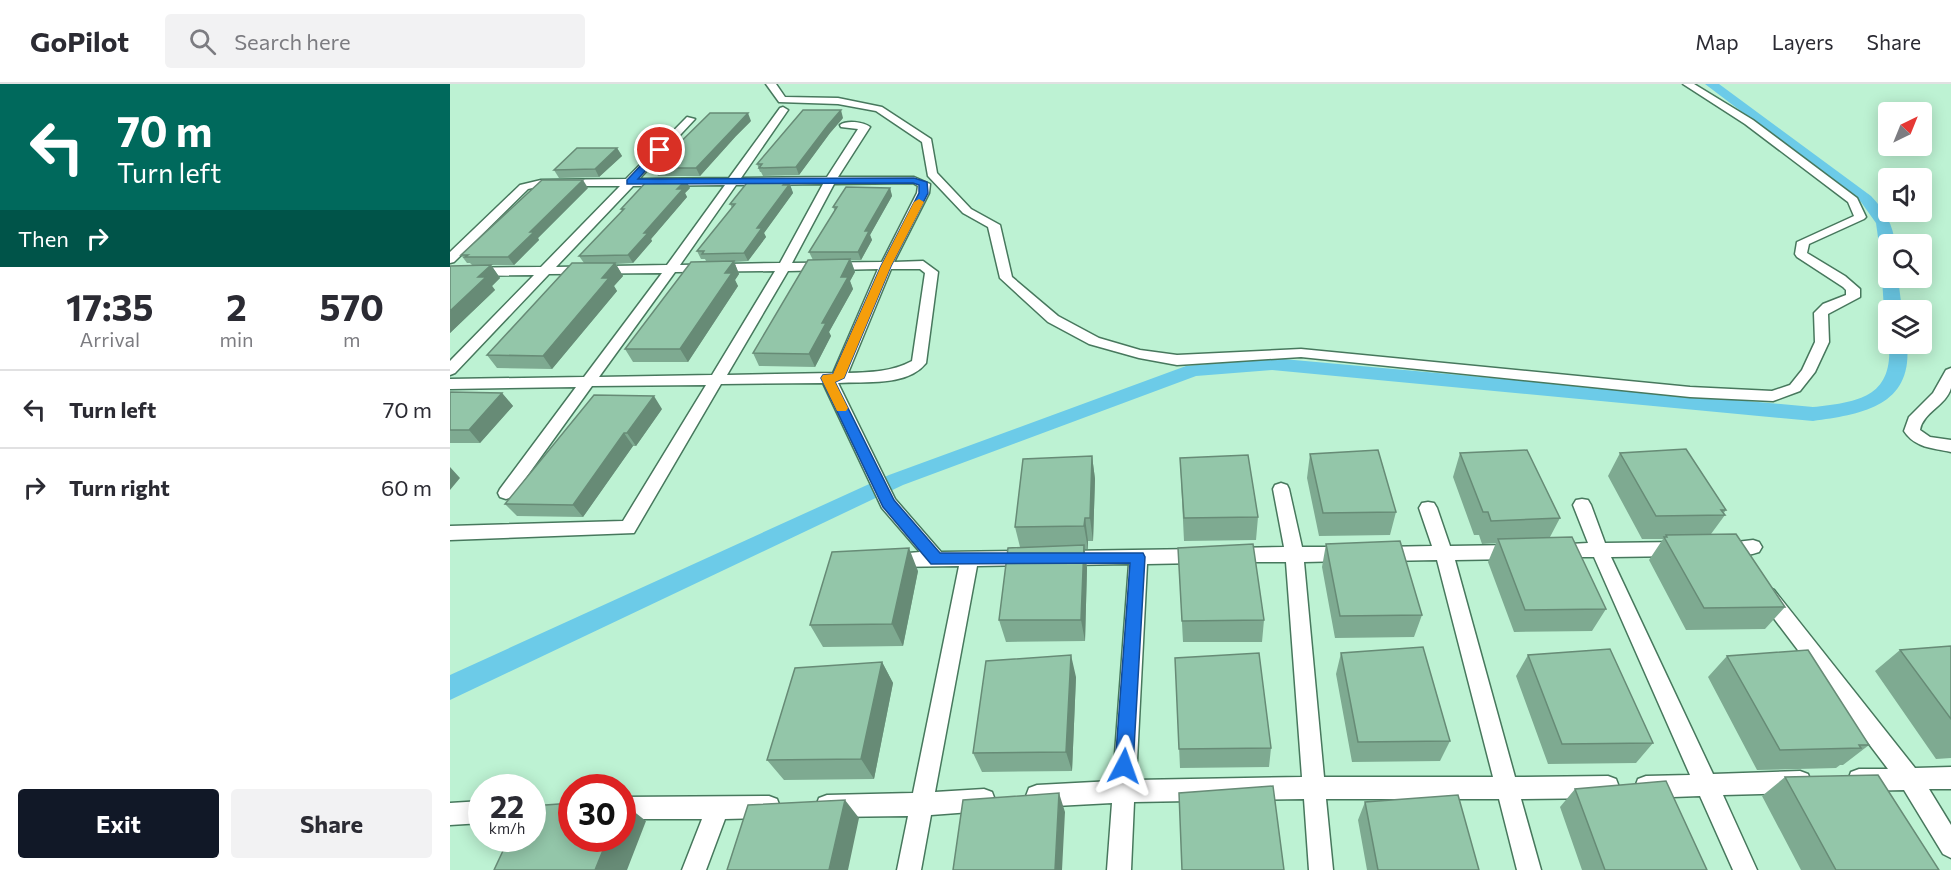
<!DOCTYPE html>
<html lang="en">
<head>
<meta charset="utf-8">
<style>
  body { margin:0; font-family:Commissioner,sans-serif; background:#f2f2f3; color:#2b2b33; height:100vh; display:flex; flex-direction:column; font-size:22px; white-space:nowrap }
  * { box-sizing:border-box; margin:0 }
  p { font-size:20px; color:#7c7c81 }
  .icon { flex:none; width:33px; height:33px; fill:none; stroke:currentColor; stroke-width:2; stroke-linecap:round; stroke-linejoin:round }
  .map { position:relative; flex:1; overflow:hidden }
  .panel { display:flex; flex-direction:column; background:#fff; width:450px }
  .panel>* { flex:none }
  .top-card { background:#00695c; color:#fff; overflow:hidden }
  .needle { width:39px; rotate:43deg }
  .fabs { position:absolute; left:1428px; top:18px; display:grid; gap:12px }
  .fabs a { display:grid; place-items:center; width:54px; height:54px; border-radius:6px; background:#fff; box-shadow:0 3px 15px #0003; font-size:30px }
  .speed { position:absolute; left:18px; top:690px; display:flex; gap:12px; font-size:30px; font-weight:700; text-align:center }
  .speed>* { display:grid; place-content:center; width:78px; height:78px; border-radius:50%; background:#fff; box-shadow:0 3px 15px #0003; line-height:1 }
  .speed small { font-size:15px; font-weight:400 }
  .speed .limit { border:9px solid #d22; background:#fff; color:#111 }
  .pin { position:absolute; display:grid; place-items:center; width:51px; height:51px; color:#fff; margin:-26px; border:3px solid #fff; border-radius:50%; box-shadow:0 2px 6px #0007 }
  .me { position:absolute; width:66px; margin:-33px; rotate:4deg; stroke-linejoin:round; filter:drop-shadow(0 0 4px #0008) }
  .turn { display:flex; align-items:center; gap:21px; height:126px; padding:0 18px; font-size:27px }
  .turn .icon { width:78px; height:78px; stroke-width:2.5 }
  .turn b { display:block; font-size:42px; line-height:51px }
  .then { display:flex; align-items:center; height:57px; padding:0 18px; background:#0003; gap:12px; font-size:22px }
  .eta { display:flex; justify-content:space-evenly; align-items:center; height:102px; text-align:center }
  .eta b { font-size:36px; font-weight:700; line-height:42px }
  .action { display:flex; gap:12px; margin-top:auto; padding:12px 18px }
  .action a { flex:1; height:69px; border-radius:6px; background:#111827; color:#fff; font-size:24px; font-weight:700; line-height:69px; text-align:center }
  .action a+a { background:#f2f2f3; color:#2b2b33 }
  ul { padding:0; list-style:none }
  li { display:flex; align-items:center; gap:18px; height:78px; padding:0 18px; border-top:2px solid #e1e1e2 }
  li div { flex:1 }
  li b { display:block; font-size:22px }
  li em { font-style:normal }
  header { display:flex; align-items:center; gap:36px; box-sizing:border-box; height:84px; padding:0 30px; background:#fff; border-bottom:2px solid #e1e1e2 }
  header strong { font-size:28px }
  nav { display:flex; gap:33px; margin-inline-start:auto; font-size:21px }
  .search { width:420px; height:54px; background:#f2f2f3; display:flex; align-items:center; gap:15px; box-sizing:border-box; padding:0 21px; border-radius:6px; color:#7c7c81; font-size:22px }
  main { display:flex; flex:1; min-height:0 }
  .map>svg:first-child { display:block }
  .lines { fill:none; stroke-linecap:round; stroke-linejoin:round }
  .canal { fill:#6ccbe8; fill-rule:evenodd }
  .minor-casing { stroke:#47785d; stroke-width:3 }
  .minor { fill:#fff; fill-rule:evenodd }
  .wall { fill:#7eaa91 }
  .shaded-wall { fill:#678b76 }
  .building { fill:#93c6a9; stroke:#678b76; stroke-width:1.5 }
  .route { fill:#1a73e8; stroke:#114b97; stroke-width:1.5 }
  .slow { fill:#f59e0b }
</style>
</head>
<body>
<header>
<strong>GoPilot</strong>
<div class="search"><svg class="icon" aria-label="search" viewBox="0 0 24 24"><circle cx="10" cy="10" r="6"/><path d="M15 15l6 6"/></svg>Search here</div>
<nav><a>Map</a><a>Layers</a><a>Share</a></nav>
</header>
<main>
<section class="panel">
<div class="top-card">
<div class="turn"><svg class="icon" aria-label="left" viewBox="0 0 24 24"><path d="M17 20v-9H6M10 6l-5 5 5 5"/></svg><div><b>70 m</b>Turn left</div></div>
<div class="then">Then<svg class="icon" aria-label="right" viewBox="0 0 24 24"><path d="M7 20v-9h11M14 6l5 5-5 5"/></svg></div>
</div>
<div class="eta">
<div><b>17:35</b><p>Arrival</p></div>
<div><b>2</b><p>min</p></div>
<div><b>570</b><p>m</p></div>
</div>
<ul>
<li><svg class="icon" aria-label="left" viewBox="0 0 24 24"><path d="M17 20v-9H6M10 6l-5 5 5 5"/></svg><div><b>Turn left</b></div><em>70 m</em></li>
<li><svg class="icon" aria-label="right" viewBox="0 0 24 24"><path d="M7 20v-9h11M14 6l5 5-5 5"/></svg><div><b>Turn right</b></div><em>60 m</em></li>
</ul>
<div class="action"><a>Exit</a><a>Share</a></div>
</section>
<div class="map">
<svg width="1501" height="786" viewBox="0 0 1501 786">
  <rect width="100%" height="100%" fill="#bdf2d3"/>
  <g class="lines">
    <path class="canal" d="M1255,0H1269L1421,112C1435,127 1443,140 1445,160H1438V173L1432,171L1430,168L1426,139L1411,118Z
      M1438,189V194H1448L1452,226H1438V230L1434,226L1432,194Z
      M1439,260H1457C1463,322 1413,330 1363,337L822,286L746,292L453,401L0,616V591L439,391L736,282L822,274L1363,323C1407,318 1443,314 1439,260Z"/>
    <g class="minor-casing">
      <path id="minor" d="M316,0H326L335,13L388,14L432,23L481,55L487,89L521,125L550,141L562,193L608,232L649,254L690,266L727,271L851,265L1240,303L1322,307L1340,301L1352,286L1365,258L1364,229L1373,220L1396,211V206L1393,203L1347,173L1345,170L1347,158L1404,132L1398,118L1295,40L1233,0H1244L1303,36L1407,114L1416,133L1414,135L1359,160L1357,169L1395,192L1410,205V213L1378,230L1379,258L1365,288L1350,307L1323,317L1240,313L851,273L727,281L689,274L639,260L598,238L550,194L538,143L513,129L478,92L472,58L426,27L388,20L329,18Z
        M333,23L338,26L291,94L377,93L408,45L391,43L390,41C397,36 413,38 420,43L388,93H464L480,100L479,109L444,178L473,177L488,188L476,279C457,303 415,297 388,299L445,415L491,468L578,467L584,469L587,474L584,479L578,481L527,482L485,708L534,705L542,708L545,716L542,724L534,727L481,731L471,786H447L458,732L377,733L369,730L366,722L369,714L377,711L463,709L509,482L442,483L436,481L433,476L436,471L470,468L432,424L373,299L271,300L184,449L0,456V442L173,437L256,301L142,302L62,413L56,415L50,413L48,409L50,405L126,303L0,305V295L134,293L212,189L99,190L5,289L0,291V277L84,191L0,192V184L91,183L170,102H91L78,105L4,178L0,179V168L70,101L91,96L176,95L237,33L245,35L189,95L279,94L330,24ZM463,99L468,102L467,109L432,178L342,179L384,100ZM373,100L330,179L230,181L286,101ZM275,101L217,181L106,183L183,102ZM428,185L383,289L277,291L338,187ZM441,185H470L475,189L462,277C441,288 422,288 398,289ZM325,187L262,291L149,293L225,188Z
        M1501,284C1501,290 1501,298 1501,304C1496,322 1473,328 1470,346L1480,353L1501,356V368C1483,364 1465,364 1454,347L1459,333L1483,309L1496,286Z
        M831,399L837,401L839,405L852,463H896L902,465L905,470L902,475L896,477L854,478L874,693H1043L987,476L934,477L928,475L925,470L928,465L934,463L982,462L969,424L972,419L978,418L984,419L987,424L1000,462L1064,461L1070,463L1073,468L1070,473L1064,475L1005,476L1065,693L1158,692L1166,695L1169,703L1166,711L1158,714L1071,715L1091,786H1067L1049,715H876L883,786H859L854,715L684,718L681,786H657L662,719L587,723L579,720L576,712L579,704L587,701L663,697L679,480L616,481L610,479L607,474L610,469L616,467L749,465L755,467L758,472L755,477L749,479L697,480L686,696L852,693L836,478H784L778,476L775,471L778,466L784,464L834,463L823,405L825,401Z
        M1132,415L1138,416L1141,421L1155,459L1229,458L1235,460L1238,465L1235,470L1229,472L1161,473L1263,690L1350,687L1358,690L1361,698L1358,706L1350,709L1273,711L1307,786H1283L1250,712L1196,714L1188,711L1185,703L1188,695L1196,692L1240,691L1144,473H1108L1102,471L1099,466L1102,461L1138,459L1123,421L1126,416Z
        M1303,456L1309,458L1312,463L1309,468C1298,472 1281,474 1270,470L1267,465L1270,460Z
        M1317,503L1324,506L1465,684L1501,683V705H1479L1501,741V774L1493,770L1454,706L1409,707L1401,704L1398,696L1401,688L1409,685H1438L1310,516L1308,511L1310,506Z
        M319,712L327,715L330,723L327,731L319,734L275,735L256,786H232L252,735H172V713Z
        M32,717V739L0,741V719Z"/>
    </g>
    <use href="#minor" class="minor"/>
  </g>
  <path class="wall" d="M393,34L380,49L349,91L313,92L311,88H310L307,80Z
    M301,37L286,52L250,92H208L204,84Z
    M167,64L172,72L149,93L109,94L104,86Z
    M338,95L343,109L314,149L316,153L298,177L284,178L289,190L285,196L288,202L238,278H183L175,265L256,177L255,175H251L247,167L282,124L280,120Z
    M138,104L88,154L89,156L64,181H41L50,194L42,202L45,206L0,249V182L22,181L20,179H17L11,171Z
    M240,104L235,109L237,113L201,155L202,157L183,179L166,180L173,192L164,202L167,207L102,285L47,284L37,271L134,179L129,172L172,127L171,125Z
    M440,104L442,112L420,151L422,156L411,176H401L405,188L400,197L403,205L379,248L381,252L365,283L309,282L303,269L363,176L359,168L385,128L383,123Z
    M0,308L52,309L63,322L30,359H0Z
    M212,325L186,362H183L133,433L67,432L55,420Z
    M1010,369L1110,434L1100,453L1156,525L1142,547L1064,548L1038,478L1046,459L1032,460L1029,451H1024L1003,393Z
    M1170,369L1276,426L1273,430L1275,431L1261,450L1335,523L1315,545L1236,546L1199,476L1213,455H1192L1158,392Z
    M860,370L946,428L940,451L869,452L857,394Z
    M642,372L645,395L643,457H638V465H634L637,484L635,557L556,558L549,536L570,463L565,443Z
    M730,374L808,433L806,456L734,457Z
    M876,460L972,531L964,553L885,554L872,483Z
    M728,464L814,536L812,558H733Z
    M468,487L453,562L373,563L360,541Z
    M1501,562V674L1486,675L1425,587L1450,566Z
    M891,569L1000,657L990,677L902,678L886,590Z
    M1078,571L1203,659L1186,679L1098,680L1066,592Z
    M1277,572L1419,661L1393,681H1390L1386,684L1307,686L1258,593Z
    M725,574L821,664L819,683L730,684Z
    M432,578L443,599L424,695L334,696L317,676Z
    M626,593L622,687L532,688L523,669Z
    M1335,693L1489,786H1351L1312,712Z
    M1125,705L1257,786H1132L1110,723Z
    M915,718L1029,786H917L908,736Z"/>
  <path class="shaded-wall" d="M391,26L393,34L380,49L349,91L346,83L378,41Z
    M298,29L301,37L286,52L250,92L246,84L283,45Z
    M167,64L172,72L149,93L145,85Z
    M338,95L343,109L314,149L316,153L298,177L294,169L307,144Z
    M133,96L138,104L88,154L89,156L64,181L58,173L80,148Z
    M236,96L240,104L235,109L237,113L201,155L202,157L183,179L178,171L227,105Z
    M440,104L442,112L420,151L422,156L411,176L408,168L415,147Z
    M400,175L405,188L400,197L403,205L379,248L381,252L365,283L359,270L391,193Z
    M284,177L289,190L285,196L288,202L238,278L230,265L275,189Z
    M165,179L173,192L164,202L167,207L102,285L93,272L152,194Z
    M41,181L50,194L42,202L45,206L0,249V227L28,193Z
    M52,309L63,322L30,359L19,346Z
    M204,312L212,325L186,362L177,349Z
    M174,349L183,362L133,433L123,421Z
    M642,372L645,395L643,457L640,434Z
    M0,383L10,394L0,406Z
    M635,434L638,457V465L634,442Z
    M634,461L637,484L635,557L631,536Z
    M459,464L468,487L453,562L442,540Z
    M621,571L626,593L622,687L616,668Z
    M432,578L443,599L424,695L411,675Z
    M609,709L615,728L612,786H605Z
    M395,716L409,734L398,786H379Z
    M173,719L196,737L177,786H145L158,754H172Z"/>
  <path class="building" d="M353,26H391L378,41L346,83L309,84L312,80H307Z
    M260,29H298L283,45L246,84H204Z
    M127,64H167L145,85L104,86Z
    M300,95H338L333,101H339L307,144H312L294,169L252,170L254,167H247L285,120H280Z
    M92,96H133L80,148H84L58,173H15L18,171H11Z
    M198,96H236L227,105H233L194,149H198L178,171L129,172L174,125H171Z
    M396,103L440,104L415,147H419L408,168H359L387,123H383Z
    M400,175L391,193H398L372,239H376L359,270L303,269L358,176Z
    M284,177L275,189H282L230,265H175L241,178Z
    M122,179H165L152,194H159L93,272L37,271Z
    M41,181L28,193H36L0,227V182Z
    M0,308L52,309L19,346H0Z
    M144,311L204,312L177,349H174L123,421L55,420Z
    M1236,365L1276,426H1271L1275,431L1206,432L1170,369Z
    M928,366L946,428L873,429L860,370Z
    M1077,366L1110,434L1041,437L1038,428H1033L1010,369Z
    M798,371L808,433L734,434L730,374Z
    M642,372L640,434H635L634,442L565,443L573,375Z
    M1286,450L1335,523L1254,524L1214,453H1217L1216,451Z
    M1122,453L1156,525L1075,526L1048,455Z
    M950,457L972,531L890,532L876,460Z
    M803,460L814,536L732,537L728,464Z
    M634,461L631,536H549L558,464Z
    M459,464L442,540L360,541L382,468Z
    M1501,562V635L1450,566Z
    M973,563L1000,657L908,658L891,569Z
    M1160,565L1203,659L1112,660L1078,571Z
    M1358,566L1419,661H1409L1411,664L1330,666L1277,572Z
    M809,569L821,664L729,665L725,574Z
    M621,571L616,668L523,669L536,577Z
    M432,578L411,675L317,676L345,584Z
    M1428,691L1489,786H1386L1335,693Z
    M1216,697L1257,786H1155L1125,705Z
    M823,702L834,786H732L729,709Z
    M609,709L605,786H503L513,716Z
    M1008,711L1029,786H928L915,718Z
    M395,716L379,786H277L298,721Z
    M122,719V754H158L145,786H44L59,754H82V722Z"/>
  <path class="route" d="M207,64L214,66L188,95L464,94L477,98L478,109L441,182L394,294L385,298L444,416L490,469H693L695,473L683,682L680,689L674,691L668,689L665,682L680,479L481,480L433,423L371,294L373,291L383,290L431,182L469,109V101L463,99L177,100V96Z"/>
  <path class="slow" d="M469,115L474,118L441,182L394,294L385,298L398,324L396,327H387L371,294L373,291L383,290L431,182L464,118Z"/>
</svg>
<div class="fabs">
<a><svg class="needle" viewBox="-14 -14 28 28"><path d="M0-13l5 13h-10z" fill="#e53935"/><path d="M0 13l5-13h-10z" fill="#7c7c81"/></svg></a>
<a><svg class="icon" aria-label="sound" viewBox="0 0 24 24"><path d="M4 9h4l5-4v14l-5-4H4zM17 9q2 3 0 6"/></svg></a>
<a><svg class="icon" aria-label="search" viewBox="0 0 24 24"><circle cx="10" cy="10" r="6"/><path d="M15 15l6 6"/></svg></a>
<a><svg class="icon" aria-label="layers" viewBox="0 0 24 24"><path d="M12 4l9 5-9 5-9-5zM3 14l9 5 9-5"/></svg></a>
</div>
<div class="speed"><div>22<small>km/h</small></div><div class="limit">30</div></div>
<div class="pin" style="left:210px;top:66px;background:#d93025"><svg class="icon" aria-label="arrive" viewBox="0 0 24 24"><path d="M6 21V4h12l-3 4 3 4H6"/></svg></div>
<svg class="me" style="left:674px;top:682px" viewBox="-20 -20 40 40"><path d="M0-17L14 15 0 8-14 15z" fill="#1a73e8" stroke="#fff" stroke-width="4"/></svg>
</div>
</main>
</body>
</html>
